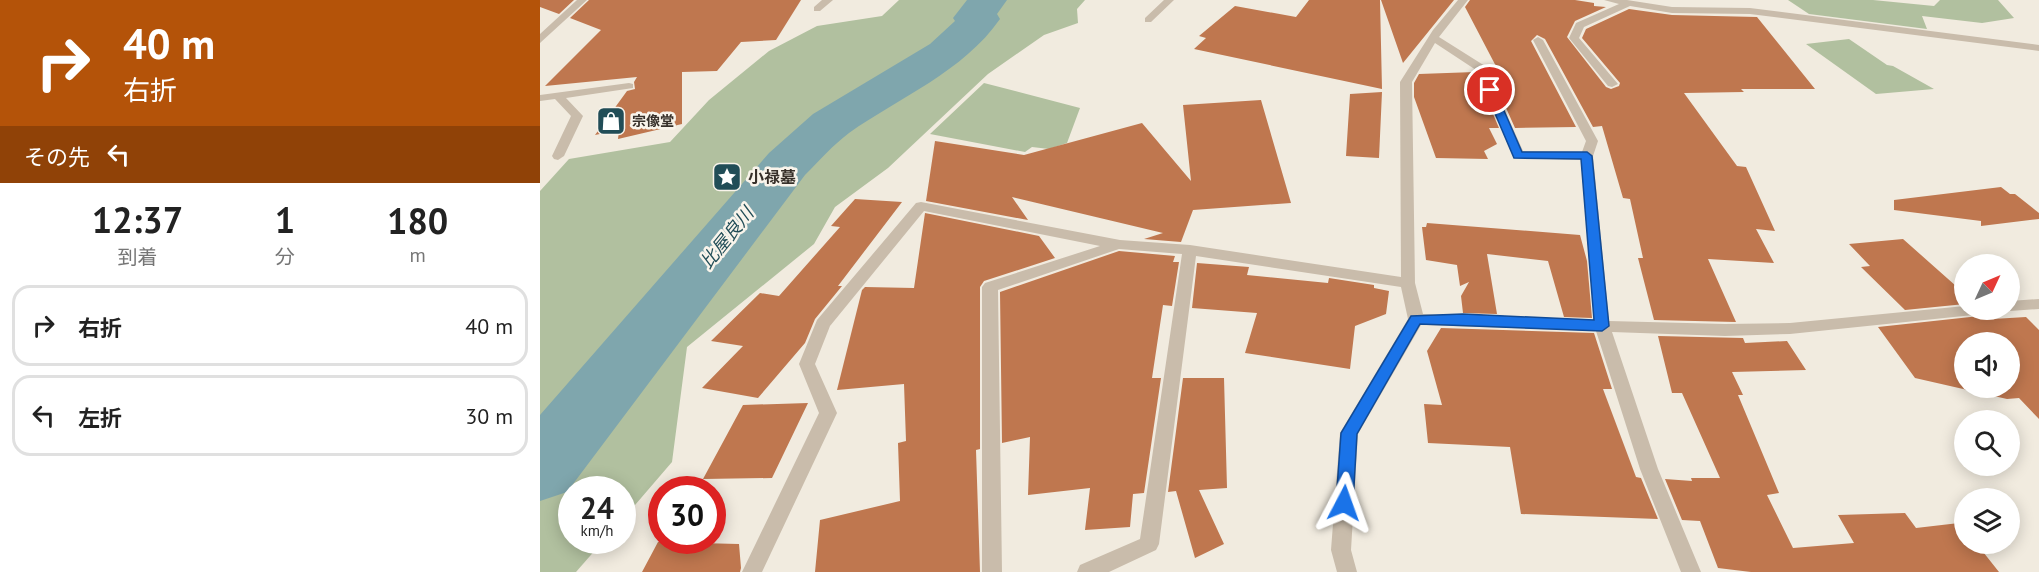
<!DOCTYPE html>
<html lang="ja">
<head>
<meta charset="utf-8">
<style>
  body { margin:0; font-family:"PT Sans","Noto Sans JP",sans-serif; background:#f6f6f6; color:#222; height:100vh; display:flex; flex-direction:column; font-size:22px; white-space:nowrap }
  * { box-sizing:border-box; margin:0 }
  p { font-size:20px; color:#767676 }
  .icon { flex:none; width:33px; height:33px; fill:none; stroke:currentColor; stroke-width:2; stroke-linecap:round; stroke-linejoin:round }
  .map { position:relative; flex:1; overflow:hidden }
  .details { display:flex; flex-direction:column; background:#fff; width:540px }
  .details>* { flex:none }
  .top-card { background:#b45309; color:#fff; overflow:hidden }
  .needle { width:39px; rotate:46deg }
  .controls { position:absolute; left:1414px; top:254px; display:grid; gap:12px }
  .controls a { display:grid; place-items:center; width:66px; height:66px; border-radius:50%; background:#fff; box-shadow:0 3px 15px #0003; font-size:30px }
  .speed { position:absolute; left:18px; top:476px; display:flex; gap:12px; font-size:30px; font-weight:700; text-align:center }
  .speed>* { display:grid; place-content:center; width:78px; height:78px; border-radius:50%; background:#fff; box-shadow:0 3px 15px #0003; line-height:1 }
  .speed small { font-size:15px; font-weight:400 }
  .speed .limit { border:9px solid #d22; background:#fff; color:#111 }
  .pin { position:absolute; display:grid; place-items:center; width:51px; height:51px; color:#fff; margin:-26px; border:3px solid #fff; border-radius:50%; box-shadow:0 2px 6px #0007 }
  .me { position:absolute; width:66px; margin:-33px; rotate:4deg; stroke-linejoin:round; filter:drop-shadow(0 0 4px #0008) }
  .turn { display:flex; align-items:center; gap:21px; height:126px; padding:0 24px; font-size:27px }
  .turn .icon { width:78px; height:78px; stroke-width:2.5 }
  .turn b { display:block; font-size:42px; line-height:51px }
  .then { display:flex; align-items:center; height:57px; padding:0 24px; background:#0003; gap:12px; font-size:22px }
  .eta { display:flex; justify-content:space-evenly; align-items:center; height:102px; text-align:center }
  .eta b { font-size:36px; font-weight:600; line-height:42px }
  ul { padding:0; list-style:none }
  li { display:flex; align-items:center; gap:18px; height:81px; margin:0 12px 9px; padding:0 12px; border:3px solid #e0e0e0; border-radius:18px }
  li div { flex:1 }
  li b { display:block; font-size:22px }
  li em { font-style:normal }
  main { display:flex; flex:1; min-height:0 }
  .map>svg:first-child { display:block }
  .green { fill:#b1c09f }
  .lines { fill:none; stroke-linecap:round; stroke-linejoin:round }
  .river { fill:#7fa6ad; fill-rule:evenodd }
  .building { fill:#bf774f; fill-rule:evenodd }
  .minor { fill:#c9bcab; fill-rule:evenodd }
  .route { fill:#1a73e8; stroke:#114b97; stroke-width:1.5 }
  .labels { text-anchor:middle; stroke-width:5; stroke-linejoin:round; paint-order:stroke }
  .far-poi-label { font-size:14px; font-weight:bold; fill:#37302a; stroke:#f9f4eb; text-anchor:start }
  .poi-label { font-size:16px; font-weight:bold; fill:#37302a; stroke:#f9f4eb; text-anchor:start }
  .water-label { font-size:18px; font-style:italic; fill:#214d57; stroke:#f9f4eb }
</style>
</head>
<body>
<main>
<section class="details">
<div class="top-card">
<div class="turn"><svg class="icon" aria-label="right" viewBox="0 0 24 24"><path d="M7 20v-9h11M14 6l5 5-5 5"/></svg><div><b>40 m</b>右折</div></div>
<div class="then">その先<svg class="icon" aria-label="left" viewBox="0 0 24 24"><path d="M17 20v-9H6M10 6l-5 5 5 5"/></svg></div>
</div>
<div class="eta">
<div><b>12:37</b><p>到着</p></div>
<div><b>1</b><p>分</p></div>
<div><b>180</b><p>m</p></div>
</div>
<ul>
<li><svg class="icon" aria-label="right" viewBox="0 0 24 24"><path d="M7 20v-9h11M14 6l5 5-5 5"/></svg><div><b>右折</b></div><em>40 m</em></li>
<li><svg class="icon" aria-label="left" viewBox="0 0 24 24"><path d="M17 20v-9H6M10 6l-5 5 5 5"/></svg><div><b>左折</b></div><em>30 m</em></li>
</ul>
</section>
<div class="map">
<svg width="1499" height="572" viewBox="0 0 1499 572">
  <rect width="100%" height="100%" fill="#f1ebdf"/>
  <path class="green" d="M359,0H545L537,9L538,23L504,35L448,74L348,168L295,207L274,244L147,347L132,462L83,519L82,489H32V540H64L36,572H0V191L29,159L130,142L169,100L229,51L277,26L342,16Z
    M1248,0H1333L1394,6L1400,0H1458L1474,18L1442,23L1382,16L1387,29L1269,14Z
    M1309,39L1347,65L1353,66L1394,89L1336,94L1266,44Z
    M444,83L540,108L527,143L509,149L492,147L485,152L390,134Z"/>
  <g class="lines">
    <path class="river" d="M427,0H467L457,14L460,19C423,72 360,97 309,133C293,145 279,161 265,175L27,492L0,501V415L229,153L273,114L390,44L415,21L413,18Z"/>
  </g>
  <path class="building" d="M0,0H34L19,14L0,7Z
    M49,0H261L236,40L201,42L177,71L142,72V124L78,139L79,130L55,135L87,91L95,89L94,82L97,77L5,86L61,30L30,18Z
    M769,0H840L842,89L654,49L666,38L659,36L695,6L756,17Z
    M841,0H914L863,63Z
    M930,0H1035L1054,3V6L1066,7L1035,21L1027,37L1066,87L1071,89L1079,86L1080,83L1042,38L1046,29L1089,9L1132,15L1217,17L1275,89H1201L1204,92L1144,93L1197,166L1206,167L1235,231L1216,229L1234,263L1168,259L1196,322L1114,320L1098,258H1103L1090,199L1083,198L1062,126L1053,127L1005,39L997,35L991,41L1036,127L975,128L950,72H959L925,7Z
    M935,72L959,128H949L957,144L944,151L948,159L896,158L874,97V83L879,74Z
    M842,92L839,158L806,156L810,94Z
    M721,100L751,203L653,210L641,242L604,239L623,233L472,197L488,220L386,201L395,141L484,155L602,123L651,181L643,105Z
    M1461,187L1470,194H1475L1499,213V219L1441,226V221L1354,210V200Z
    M315,199L362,202L298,286H302L275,319L265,343L218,398L162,388L203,346L171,341L220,293L239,296L300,227L291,226Z
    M385,213L499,236L515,258L444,281L440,287V449L436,450L440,572H275L280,520L360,501L358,443L366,441L364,384L297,390L322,290L325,287L374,288Z
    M887,223L1040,235L1047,261L1052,318L1024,317L1008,261L947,254L957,314L923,313L921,296L929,282L920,286L917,265L886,260L882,227H886Z
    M1363,239L1425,294V304L1365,310L1321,267L1330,266L1309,244Z
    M579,251L635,256L633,262H639L632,306L623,305L612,378H621L604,493L593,494L590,527L545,530L550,488L488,495L490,437L462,443L460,292Z
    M657,263L709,267L707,275L788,283L789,278L834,285V288L849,291L846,314L815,326L810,369L705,353L717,313L652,308Z
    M1449,315L1453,319L1486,317L1499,330V419L1479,398L1467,399L1375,378L1338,327ZM1425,342H1470V387H1425Z
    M901,328L1054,333L1072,389H1063L1096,477L1101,478L1118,519L981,514L970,447L888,443L884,404L902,405L887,351Z
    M1118,336L1203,338L1205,343L1247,341L1266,370L1192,372L1203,395H1198L1239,493L1227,495L1253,548L1314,543L1298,515L1365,513L1376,528L1419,523L1425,530V543H1436L1459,572H1211L1178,568L1160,521L1142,520L1125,479L1152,481L1151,478H1180L1142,393H1132Z
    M643,378H684L687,488L659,490L684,544L655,558L636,491L628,492Z
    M268,403L232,478L163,479L203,405Z
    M118,542L199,544L201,568L200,572H102Z"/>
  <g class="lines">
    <path class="minor" d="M37,0H47L0,43V34Z
      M282,0H293L280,11H274V7Z
      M624,0H634L611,22H605V18Z
      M918,0H928L899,37L945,66L983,151L1042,152L1046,141L993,40L998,37L1003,40L1058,141L1053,156L1069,321L1185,324L1250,323L1425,306V309H1451L1448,313L1443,314L1250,334L1185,336L1072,332L1118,469L1161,572H1141L1100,469L1056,331L881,325L818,434L811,550L817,572H797L791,550L800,433L868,319L861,287L656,256L619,544L616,550L569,572H537L540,565L600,539L642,254L579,249L458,290L462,572H442V287L445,283L560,246L384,211L290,326L275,364L297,413L222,572H202L279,413L259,364L277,320L376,203L381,202L580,240L650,245L861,277L860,82L893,30ZM895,43L936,70L974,158L1041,160L1054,320L883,314L875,283L872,82Z
      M1064,0H1087L1132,7L1210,8L1499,45V51L1210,14L1132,13L1090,6L1044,27L1039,38L1078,84L1072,87L1068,86L1029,38L1036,23L1079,4Z
      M89,83L93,84V88L26,98L43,116L24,156L18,160L14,159L12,156L31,116L15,99L0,101V95Z
      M1499,299V309L1470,311L1464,309H1470V301Z"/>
  </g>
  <path class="route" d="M950,87L955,90L982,152H1047L1052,156L1069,326L1062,331L880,324L817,434L813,503L811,508L804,511L798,508L796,503L801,433L871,316L923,314L1054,320L1041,159L974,158L945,90Z"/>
  <defs>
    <g id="shop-square" transform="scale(1.5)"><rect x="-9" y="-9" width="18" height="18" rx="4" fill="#214d57" stroke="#f9f4eb"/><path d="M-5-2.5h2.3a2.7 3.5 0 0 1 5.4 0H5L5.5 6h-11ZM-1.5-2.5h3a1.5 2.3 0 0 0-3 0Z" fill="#fff"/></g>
    <g id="sight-square" transform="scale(1.5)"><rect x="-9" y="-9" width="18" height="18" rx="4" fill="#214d57" stroke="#f9f4eb"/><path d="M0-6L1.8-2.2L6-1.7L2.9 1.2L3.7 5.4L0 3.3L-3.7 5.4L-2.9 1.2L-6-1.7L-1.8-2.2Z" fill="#fff"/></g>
  </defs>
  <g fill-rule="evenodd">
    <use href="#shop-square" x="71" y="121"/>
    <use href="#sight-square" x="187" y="177"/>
  </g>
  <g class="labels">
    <g class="far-poi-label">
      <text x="92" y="126">宗像堂</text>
    </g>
    <g class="poi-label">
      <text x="208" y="183">小禄墓</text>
    </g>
    <g class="water-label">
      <text transform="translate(187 238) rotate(-51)" y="6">比屋良川</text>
    </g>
  </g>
</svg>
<div class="controls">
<a><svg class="needle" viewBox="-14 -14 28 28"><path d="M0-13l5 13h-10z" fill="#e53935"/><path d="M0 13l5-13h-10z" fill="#767676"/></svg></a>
<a><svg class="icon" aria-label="sound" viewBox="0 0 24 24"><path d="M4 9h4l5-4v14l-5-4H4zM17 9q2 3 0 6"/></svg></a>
<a><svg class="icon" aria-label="search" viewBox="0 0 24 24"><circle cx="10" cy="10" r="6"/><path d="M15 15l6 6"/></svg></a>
<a><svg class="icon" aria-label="layers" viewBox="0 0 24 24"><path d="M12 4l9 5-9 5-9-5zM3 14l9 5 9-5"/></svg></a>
</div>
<div class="speed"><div>24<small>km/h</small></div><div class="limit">30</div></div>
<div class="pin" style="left:950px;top:90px;background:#d93025"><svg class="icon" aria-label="arrive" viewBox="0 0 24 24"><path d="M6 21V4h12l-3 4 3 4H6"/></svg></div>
<svg class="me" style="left:804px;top:503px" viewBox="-20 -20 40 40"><path d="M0-17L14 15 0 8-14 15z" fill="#1a73e8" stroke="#fff" stroke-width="4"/></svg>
</div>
</main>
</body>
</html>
